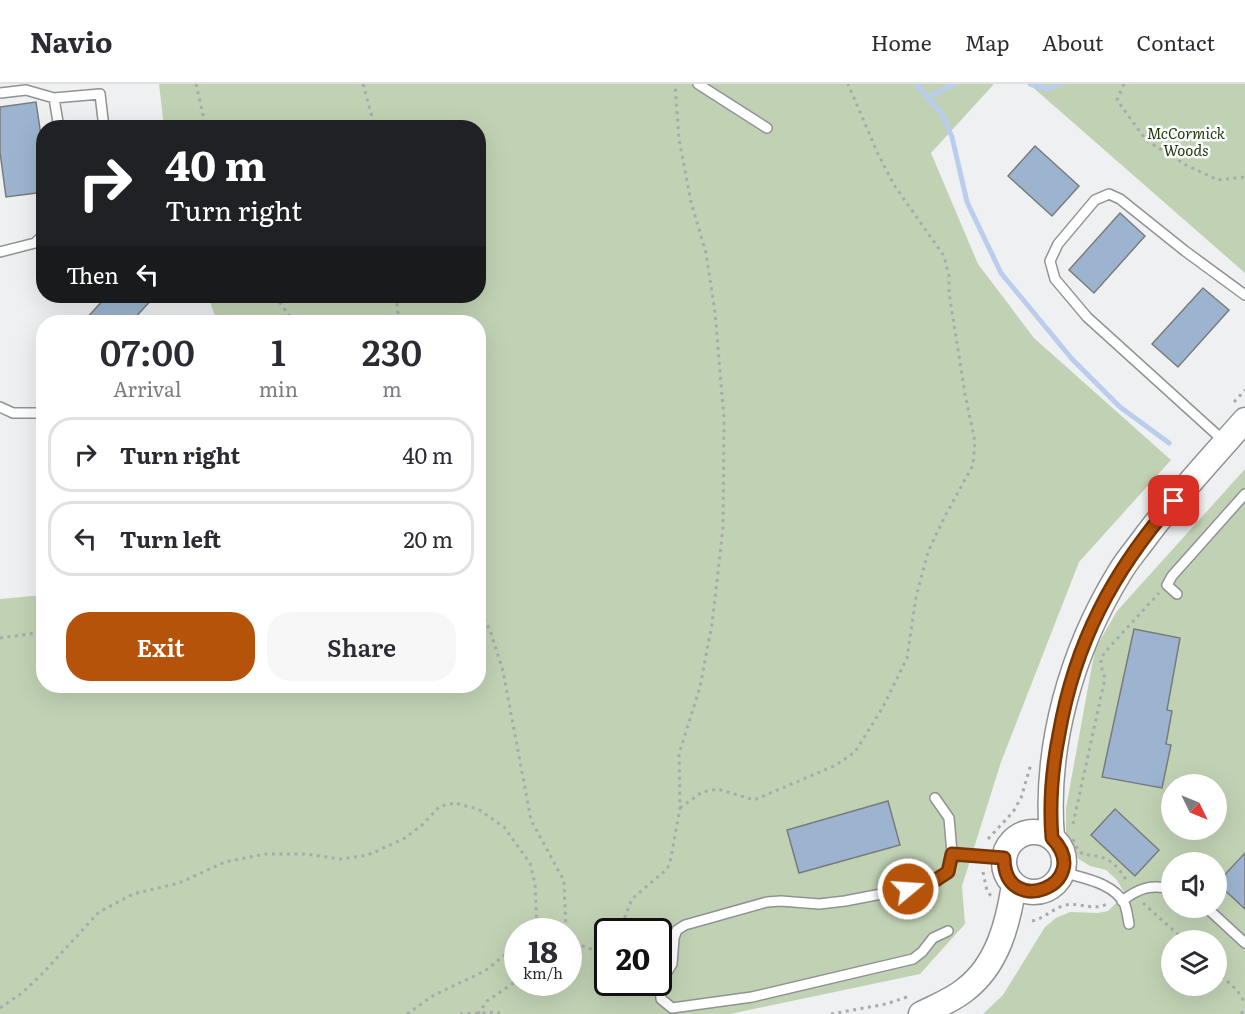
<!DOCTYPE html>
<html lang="en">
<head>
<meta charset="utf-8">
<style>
  body { margin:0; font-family:Literata,serif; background:#f7f7f7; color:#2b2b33; height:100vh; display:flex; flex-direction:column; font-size:22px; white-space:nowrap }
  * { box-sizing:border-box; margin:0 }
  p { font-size:20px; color:#7c7c81 }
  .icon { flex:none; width:33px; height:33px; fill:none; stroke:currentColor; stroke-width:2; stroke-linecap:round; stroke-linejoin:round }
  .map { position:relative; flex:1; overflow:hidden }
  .side { position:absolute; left:36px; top:231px; width:450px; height:378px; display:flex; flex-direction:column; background:#fff; border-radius:24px; box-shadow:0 6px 24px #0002 }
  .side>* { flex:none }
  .banner { position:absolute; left:36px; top:36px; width:450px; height:183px; border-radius:24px; box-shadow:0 6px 24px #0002; background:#202124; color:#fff; overflow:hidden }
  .needle { width:39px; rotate:133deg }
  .buttons { position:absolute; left:1161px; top:690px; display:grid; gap:12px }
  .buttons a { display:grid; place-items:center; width:66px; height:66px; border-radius:50%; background:#fff; box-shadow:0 6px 24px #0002; font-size:30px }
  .speed { position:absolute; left:504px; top:834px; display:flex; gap:12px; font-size:30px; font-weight:700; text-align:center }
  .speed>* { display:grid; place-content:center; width:78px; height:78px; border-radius:50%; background:#fff; box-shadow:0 6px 24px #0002; line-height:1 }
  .speed small { font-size:15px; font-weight:400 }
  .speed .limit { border:3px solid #111; border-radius:9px; background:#fff; color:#111 }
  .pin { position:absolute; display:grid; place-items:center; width:51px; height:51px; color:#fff; margin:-26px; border-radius:12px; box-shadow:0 3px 9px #0006 }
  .me { position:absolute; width:66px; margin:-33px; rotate:72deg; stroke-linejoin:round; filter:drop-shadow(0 0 4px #0008) }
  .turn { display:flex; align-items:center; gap:21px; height:126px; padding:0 30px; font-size:27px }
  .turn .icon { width:78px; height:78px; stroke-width:2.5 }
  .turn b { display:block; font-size:42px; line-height:51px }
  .then { display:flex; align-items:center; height:57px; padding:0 30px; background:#0003; gap:12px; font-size:22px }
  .eta { display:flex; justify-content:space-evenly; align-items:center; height:102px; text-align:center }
  .eta b { font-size:36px; font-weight:600; line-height:42px }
  .button { display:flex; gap:12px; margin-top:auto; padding:12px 30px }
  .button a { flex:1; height:69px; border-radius:24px; background:#b45309; color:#fff; font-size:24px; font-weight:600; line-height:69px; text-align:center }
  .button a+a { background:#f7f7f7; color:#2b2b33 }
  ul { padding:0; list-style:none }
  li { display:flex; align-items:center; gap:18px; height:75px; margin:0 12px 9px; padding:0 18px; border:3px solid #e1e1e2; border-radius:24px }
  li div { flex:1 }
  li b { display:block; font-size:22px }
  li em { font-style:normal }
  header { display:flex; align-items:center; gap:36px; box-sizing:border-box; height:84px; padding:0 30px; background:#fff; border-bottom:2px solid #e1e1e2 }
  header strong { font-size:28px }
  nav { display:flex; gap:33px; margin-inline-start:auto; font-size:21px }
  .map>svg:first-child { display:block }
  .green { fill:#c1d2b4; fill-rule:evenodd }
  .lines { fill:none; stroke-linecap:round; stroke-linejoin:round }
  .stream { stroke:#bacdec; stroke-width:5 }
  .building { fill:#9cb4d0; stroke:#7a7b7d; stroke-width:1.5 }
  .service-casing { stroke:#919294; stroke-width:12 }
  .tertiary-casing { stroke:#919294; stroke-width:27 }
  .path { stroke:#a9aaab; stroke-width:3; stroke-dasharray:3 4.5; stroke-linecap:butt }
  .service { stroke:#fff; stroke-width:9 }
  .tertiary { stroke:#fff; stroke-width:24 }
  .route-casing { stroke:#753606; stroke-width:15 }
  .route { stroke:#b45309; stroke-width:10 }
  .labels { text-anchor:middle; stroke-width:5; stroke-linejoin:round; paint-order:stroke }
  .park-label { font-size:15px; font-style:italic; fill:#1e3705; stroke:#fcfdff }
</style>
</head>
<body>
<header>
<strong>Navio</strong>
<nav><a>Home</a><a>Map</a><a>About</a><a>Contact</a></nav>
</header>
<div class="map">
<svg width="1245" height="930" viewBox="0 0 1245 930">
  <rect width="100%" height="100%" fill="#eff0f2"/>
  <path class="green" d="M159,0H994L931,69L978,180L1034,254L1171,376L1079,478L1001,678L962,802L965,840L920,890L730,930H0V515L43,511L44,602H478V238H217L208,212H478V44L164,43ZM518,848H568V898H518ZM608,848H658V898H608Z
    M1029,0H1245V189Z
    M1245,385V930H983L1003,911L1045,843L1056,834L1070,828L1098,829L1108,827L1125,810L1117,796L1106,786L1090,782L1074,772L1066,756V724L1095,565L1117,527ZM1172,700H1216V746H1172ZM1172,778H1216V824H1172ZM1172,856H1216V902H1172Z"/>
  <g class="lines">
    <path class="stream" d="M916,0L942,30L952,53L967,118L1001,189L1072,275L1120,323L1169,359
      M1030,0L1048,5L1060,0
      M927,14L954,0"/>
  </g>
  <path class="building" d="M36,18L44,72V108L6,113L0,68V23Z
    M1035,62L1079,102L1052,132L1008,92Z
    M1120,129L1145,152L1094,209L1069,186Z
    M1203,204L1229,226L1178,283L1152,260Z
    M107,212H155L131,238H83Z
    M1134,545L1180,554L1167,626L1172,627L1166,660L1171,661L1162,704L1102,693Z
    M888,717L900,761L799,789L787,746Z
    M1115,725L1159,766L1135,792L1091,751Z
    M1245,769V825L1217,799Z"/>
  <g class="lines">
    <g class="service-casing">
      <path id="service" d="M698,0L767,44
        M0,9L26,6L54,14L100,10L104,44
        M54,14L59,44
        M0,168L35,159L44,150
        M0,323L13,329H44
        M1225,358L1087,233L1055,195L1050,177L1058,160L1095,116L1109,110L1120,115L1185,167L1245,211
        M1177,510L1167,501L1172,492L1245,410
        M935,714L949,734L952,769L947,788L928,801L845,817L819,820L781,817L767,818L685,841L677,846L674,854L672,880L660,900L661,915L672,924L752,913L913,875L922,868L933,854L948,847
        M952,769L1004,774
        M1062,788C1083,794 1115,799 1125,821C1127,827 1128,834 1129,840
        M1122,817C1139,804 1151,800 1172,805
        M1207,824L1245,859"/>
    </g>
    <g class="tertiary-casing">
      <path id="tertiary" d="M1004 778a30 30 0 1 1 60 0a30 30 0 1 1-60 0Z
        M1052,754C1044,662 1072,566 1120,488C1127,476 1136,466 1144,455C1175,413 1211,375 1245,336
        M921,930C937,922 953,916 966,905C998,880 1008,839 1014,801"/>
    </g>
    <path class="path" d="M196,0L206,44
      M363,0L375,44
      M1124,0L1117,16L1146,56L1186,81L1218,96L1245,93
      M275,212L294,238
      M396,212L399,238
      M1234,318L1245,306
      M478,521L491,549L503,587L531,736L564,797L566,848
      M0,554L44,548
      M680,724L702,708L718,705L754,716L836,681L855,668L883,623L907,574L916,513L928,468L944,434L973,381L975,358L965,310L949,209V192L944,172L894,101L878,70L848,0
      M1073,740L1105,594L1101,582V575L1105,568L1159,509
      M988,755L1013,728L1021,714L1031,680
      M1073,755C1080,777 1089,768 1104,774C1113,777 1123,789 1127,798
      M983,788L987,807L991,812
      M1143,819L1184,856
      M1032,837C1045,834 1053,824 1066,821C1081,818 1094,828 1109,819
      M537,844L545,848
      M619,848L632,815L667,785L670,779L680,724L679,670L700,603L712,540L723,444L724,335L715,228L706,169L691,118L679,55L675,0
      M568,856L608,872
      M604,871L608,866
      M1216,887L1237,906L1245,919
      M0,924L22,909L42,890L99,828L133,810L179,799L225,778L265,770H305L341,775L368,771L405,754L422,741L440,722L455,719L478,725L504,743L530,779L535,800L537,844
      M407,930L434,911L485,887L518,860
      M460,930L497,928L502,930
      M478,930L487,917L518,896
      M831,930L886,920L910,912
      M1241,930L1245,925"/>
    <use href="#service" class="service"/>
    <use href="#tertiary" class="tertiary"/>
  </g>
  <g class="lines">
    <g class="route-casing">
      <path id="route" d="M908,805L928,801L948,788L952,770L1004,774C1004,836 1096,800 1052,754C1049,718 1052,685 1059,650C1075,558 1113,487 1174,417"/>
    </g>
    <use href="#route" class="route"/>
  </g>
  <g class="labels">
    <g class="park-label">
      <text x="1186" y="55">McCormick<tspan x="1186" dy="17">Woods</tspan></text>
    </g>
  </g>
</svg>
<div class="buttons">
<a><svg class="needle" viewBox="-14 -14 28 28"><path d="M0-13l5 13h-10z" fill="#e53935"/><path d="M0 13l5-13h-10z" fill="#7c7c81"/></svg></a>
<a><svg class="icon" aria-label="sound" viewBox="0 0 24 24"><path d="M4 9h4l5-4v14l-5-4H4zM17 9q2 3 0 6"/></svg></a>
<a><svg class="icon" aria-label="layers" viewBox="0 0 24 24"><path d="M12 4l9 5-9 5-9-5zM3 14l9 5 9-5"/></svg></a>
</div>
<div class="speed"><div>18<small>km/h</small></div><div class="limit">20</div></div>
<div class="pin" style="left:1174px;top:417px;background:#d93025"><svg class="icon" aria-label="arrive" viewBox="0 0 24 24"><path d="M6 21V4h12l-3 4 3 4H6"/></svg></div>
<svg class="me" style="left:908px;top:805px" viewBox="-20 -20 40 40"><circle r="17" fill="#b45309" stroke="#fff" stroke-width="3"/><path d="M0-11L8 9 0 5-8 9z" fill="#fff"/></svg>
<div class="banner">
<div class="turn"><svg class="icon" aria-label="right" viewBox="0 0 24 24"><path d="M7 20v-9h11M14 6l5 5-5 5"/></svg><div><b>40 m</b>Turn right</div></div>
<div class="then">Then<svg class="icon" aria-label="left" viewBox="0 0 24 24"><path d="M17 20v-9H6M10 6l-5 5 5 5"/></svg></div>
</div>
<section class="side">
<div class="eta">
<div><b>07:00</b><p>Arrival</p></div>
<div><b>1</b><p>min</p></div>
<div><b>230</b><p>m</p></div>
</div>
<ul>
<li><svg class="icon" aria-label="right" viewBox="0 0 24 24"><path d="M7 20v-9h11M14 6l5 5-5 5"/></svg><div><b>Turn right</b></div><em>40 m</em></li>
<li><svg class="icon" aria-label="left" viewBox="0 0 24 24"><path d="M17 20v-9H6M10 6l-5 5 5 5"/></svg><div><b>Turn left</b></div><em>20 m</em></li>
</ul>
<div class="button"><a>Exit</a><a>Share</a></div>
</section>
</div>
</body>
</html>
